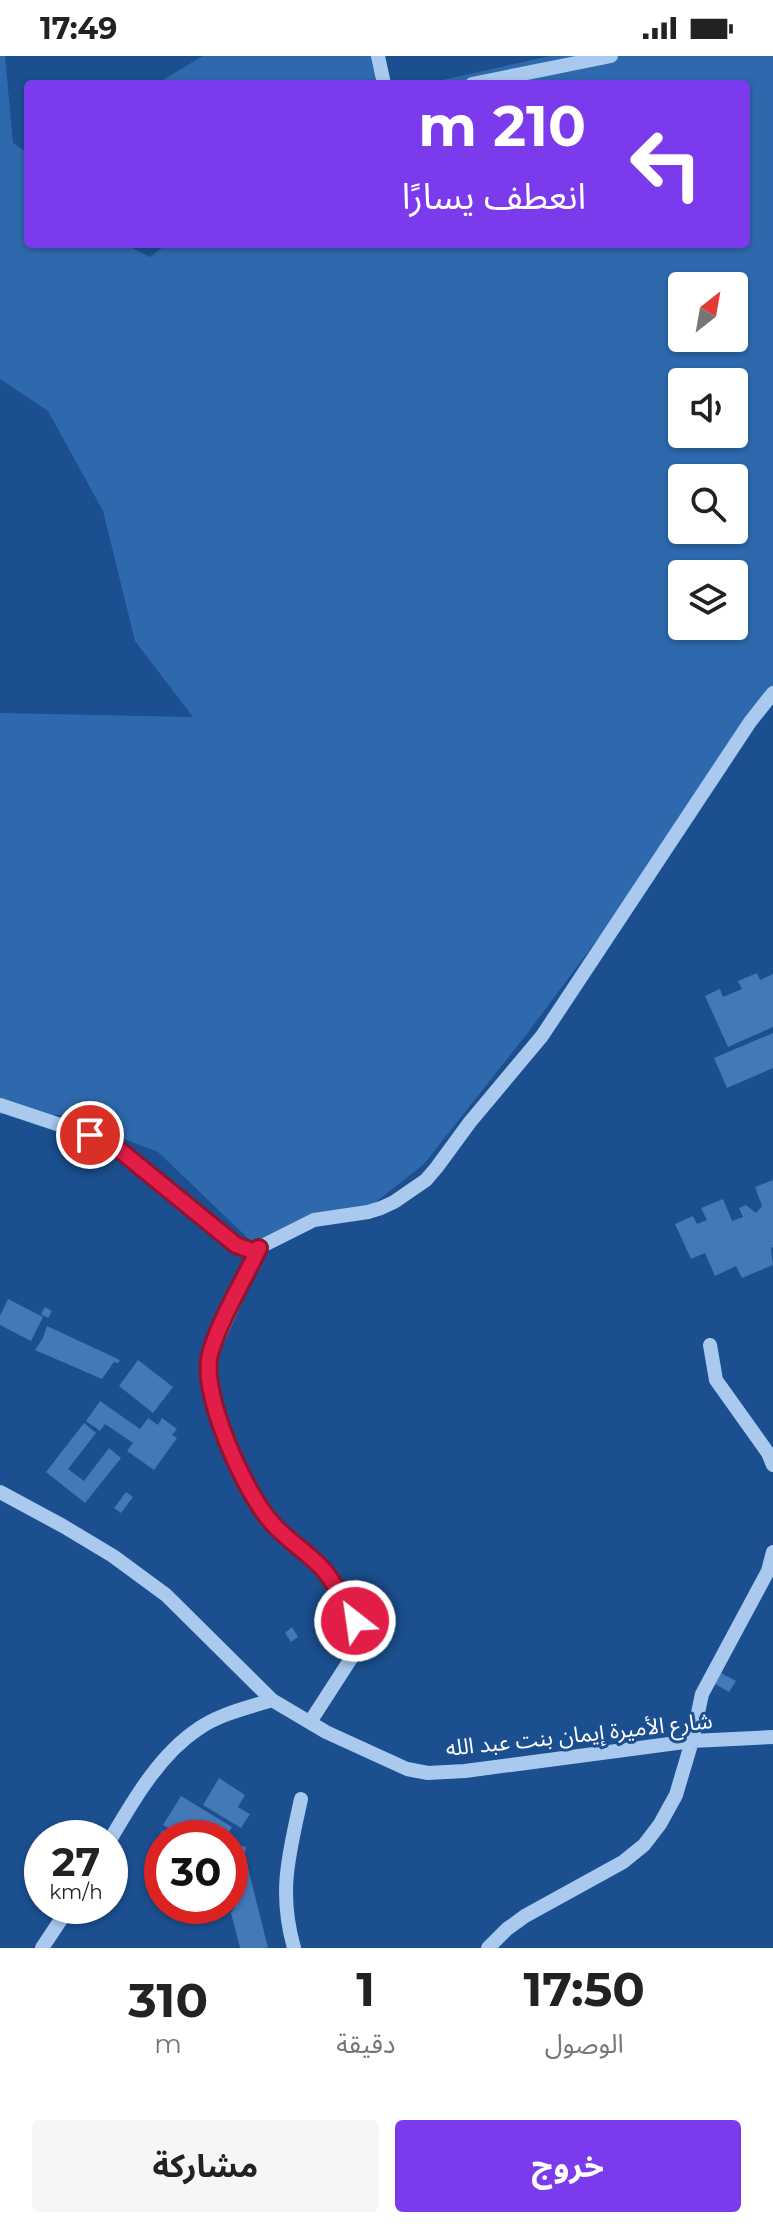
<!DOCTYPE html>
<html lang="ar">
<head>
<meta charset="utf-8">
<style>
  body { margin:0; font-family:Montserrat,"Noto Sans Arabic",sans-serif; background:#f6f6f6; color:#222; direction:rtl; height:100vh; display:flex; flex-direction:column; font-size:30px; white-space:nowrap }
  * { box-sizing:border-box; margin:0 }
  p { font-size:26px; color:#767676 }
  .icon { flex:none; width:44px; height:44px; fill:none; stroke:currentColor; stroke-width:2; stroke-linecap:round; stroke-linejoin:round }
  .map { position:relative; height:1892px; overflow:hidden; direction:ltr }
  .details { display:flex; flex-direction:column; background:#fff; flex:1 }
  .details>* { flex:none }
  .hud { position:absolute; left:24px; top:24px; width:726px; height:168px; border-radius:8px; box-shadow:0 2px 6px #0004; direction:rtl; background:#7c3aed; color:#fff; overflow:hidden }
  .needle { width:52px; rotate:31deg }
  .fabs { position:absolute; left:668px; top:216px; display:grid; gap:16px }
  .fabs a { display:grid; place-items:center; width:80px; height:80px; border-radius:8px; background:#fff; box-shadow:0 2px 6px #0004; font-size:40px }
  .speed { position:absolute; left:24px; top:1764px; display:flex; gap:16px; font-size:40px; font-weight:700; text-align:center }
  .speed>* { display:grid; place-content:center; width:104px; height:104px; border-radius:50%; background:#fff; box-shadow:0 2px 6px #0004; line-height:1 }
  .speed small { font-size:20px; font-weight:400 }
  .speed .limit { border:12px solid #d22; background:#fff; color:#111 }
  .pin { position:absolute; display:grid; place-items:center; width:68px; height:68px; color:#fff; margin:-34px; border:4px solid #fff; border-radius:50%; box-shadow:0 2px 8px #0007 }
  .me { position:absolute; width:88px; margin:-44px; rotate:330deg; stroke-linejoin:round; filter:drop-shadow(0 0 6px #0008) }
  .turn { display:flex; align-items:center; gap:28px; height:168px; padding:0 32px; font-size:36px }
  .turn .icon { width:104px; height:104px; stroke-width:2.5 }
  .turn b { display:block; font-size:56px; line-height:68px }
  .eta { display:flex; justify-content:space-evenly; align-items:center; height:136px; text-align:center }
  .eta b { font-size:48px; font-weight:700; line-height:56px }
  .cta { display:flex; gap:16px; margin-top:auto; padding:16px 32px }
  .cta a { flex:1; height:92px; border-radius:8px; background:#7c3aed; color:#fff; font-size:32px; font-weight:700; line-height:92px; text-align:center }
  .cta a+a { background:#f6f6f6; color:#222 }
  .status { display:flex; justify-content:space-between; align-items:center; height:56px; padding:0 40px; background:#fff; direction:ltr }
  .status svg { height:22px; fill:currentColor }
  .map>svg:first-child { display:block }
  .green { fill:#2e69ad; fill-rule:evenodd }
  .building { fill:#4478b7 }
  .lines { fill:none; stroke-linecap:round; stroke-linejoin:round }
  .minor { stroke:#a9c9ee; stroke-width:14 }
  .route-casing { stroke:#92132f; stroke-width:20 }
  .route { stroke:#e11d48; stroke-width:14 }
  .labels { text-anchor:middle; stroke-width:6; stroke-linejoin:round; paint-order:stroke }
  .street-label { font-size:22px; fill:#fff; stroke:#1b4f8f }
</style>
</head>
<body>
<div class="status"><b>17:49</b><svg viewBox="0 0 49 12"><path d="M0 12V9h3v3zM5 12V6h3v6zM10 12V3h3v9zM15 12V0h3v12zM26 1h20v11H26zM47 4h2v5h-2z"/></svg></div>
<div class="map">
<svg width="773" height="1892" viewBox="0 0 773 1892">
  <rect width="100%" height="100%" fill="#1b4f8f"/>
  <path class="green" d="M0,0H5L13,87L28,97V188H124L150,201L167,188H746V28H424L550,0H773V631L632,837L526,979L424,1108L372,1149L253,1187L158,1096L61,1059L0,1058V657L193,661L135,585L103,455L48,355L0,323ZM682,230H734V282H682ZM682,326H734V378H682ZM682,422H734V474H682ZM682,518H734V570H682Z
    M203,0H374L376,28H156Z"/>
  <path class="building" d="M757,917L760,924L773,918V971L728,991L705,940L720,933L723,941L742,933L738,925Z
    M773,977V1012L727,1032L714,1002Z
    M773,1124V1191L771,1192L773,1209L742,1222L736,1210L715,1220L705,1197L691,1203L675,1168L693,1160L697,1168L707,1164L701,1152L723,1143L732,1165L743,1161L739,1152L746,1149L756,1157L762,1150L755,1131Z
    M8,1243L43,1261L31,1285L0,1269V1260Z
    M45,1251L52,1255L48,1262L41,1258Z
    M47,1270L120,1304L118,1307L114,1306L102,1323L35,1294L43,1282Z
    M138,1304L173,1331L153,1357L119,1330Z
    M100,1345L140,1373L148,1362L158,1369L162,1362L177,1373L172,1379L177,1382L154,1414L127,1395L133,1387L105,1368L100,1375L86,1365Z
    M84,1367L96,1377L68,1413L84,1425L109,1392L121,1402L85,1447L46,1416Z
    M126,1436L133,1441L121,1457L114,1452Z
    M292,1571L298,1581L291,1586L285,1577Z
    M721,1617L736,1625L729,1636L715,1628Z
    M219,1722L245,1739L238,1751L250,1758L241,1772L203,1749Z
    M181,1740L232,1771L225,1782H185L163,1769Z
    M163,1774L176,1782H162V1804L148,1796Z
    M230,1785L234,1788L246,1791L243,1805L230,1807Z
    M247,1808L268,1892H240L231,1857L237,1847L230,1843V1812Z"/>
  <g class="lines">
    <path class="minor" d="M378,0L384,28
      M472,28L611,0
      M0,1049L90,1079L122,1096L236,1189L252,1195L314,1164L368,1156L381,1152L394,1146L426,1124L437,1111L470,1066L542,980L750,666L773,637
      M259,1192L211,1298L207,1319L212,1342L250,1437L274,1470L324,1514L341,1539L355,1565L357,1586L352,1601L310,1666
      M710,1289L716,1324L768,1397L773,1409
      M0,1436L63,1470L113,1500L166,1539L272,1644L326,1676L407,1713L428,1717L465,1715L692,1685L773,1681
      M110,1784C133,1745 159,1699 198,1673C219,1658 247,1652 272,1644
      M42,1892L70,1850
      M294,1892C278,1835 289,1799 301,1743
      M488,1892L507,1873L525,1860L623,1806L644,1789L660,1768L676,1739L692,1685L702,1638L768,1515L773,1496"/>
  </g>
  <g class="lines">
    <g class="route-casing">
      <path id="route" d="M90,1079L122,1096L236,1189L252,1195L259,1192C244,1224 219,1265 210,1298C200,1338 245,1437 272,1467C287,1484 307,1496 323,1513C336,1528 345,1548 355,1565"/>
    </g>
    <use href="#route" class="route"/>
  </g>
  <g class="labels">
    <g class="street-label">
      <text transform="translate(579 1678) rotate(-6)" y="8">شارع الأميرة إيمان بنت عبد الله</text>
    </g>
  </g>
</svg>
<div class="fabs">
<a><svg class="needle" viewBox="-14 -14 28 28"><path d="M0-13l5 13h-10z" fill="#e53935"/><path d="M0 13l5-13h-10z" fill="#767676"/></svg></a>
<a><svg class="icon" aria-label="sound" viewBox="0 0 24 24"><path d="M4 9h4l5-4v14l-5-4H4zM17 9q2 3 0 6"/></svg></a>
<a><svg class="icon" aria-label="search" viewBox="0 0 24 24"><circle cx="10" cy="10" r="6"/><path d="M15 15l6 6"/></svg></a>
<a><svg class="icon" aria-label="layers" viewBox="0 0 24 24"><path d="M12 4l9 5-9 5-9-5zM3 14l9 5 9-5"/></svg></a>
</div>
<div class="speed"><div>27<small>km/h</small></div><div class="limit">30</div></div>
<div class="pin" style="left:90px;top:1079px;background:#d93025"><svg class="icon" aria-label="arrive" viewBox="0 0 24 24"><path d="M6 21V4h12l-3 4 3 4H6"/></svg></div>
<svg class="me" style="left:355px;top:1565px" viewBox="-20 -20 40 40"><circle r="17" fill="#e11d48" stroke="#fff" stroke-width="3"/><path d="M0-11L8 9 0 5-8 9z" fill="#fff"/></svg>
<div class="hud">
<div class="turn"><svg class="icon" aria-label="left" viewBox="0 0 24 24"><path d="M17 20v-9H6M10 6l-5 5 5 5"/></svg><div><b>210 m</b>انعطف يسارًا</div></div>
</div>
</div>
<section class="details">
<div class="eta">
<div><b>17:50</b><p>الوصول</p></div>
<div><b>1</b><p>دقيقة</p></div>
<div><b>310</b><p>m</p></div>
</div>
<div class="cta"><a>خروج</a><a>مشاركة</a></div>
</section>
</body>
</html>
